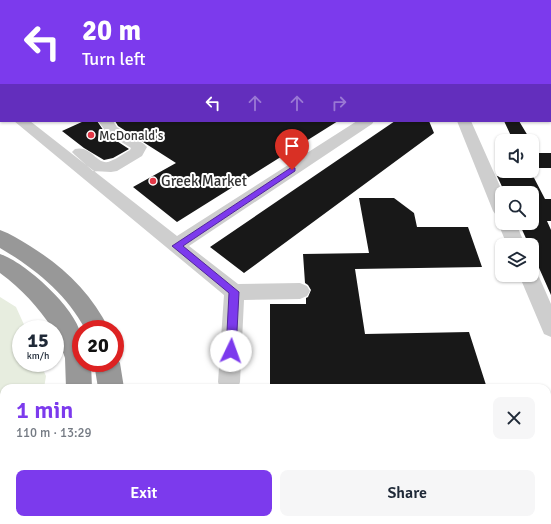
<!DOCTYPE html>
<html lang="en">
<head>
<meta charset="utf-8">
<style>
  body { margin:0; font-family:Signika,sans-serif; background:#f6f6f7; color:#1f2937; height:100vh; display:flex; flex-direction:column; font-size:15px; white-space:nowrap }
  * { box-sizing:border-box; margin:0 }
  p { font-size:13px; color:#747a83 }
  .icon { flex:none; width:22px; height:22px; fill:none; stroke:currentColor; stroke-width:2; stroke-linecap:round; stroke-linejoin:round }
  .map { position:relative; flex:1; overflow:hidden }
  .sheet { position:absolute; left:0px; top:384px; width:551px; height:140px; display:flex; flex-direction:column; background:#fff; border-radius:12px 12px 0 0; box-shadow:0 1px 3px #0004 }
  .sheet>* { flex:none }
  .banner { position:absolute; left:0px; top:0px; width:551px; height:122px; box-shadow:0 1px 3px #0004; background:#7c3aed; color:#fff; overflow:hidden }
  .controls { position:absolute; left:495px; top:134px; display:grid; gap:8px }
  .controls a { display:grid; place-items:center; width:44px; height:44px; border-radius:8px; background:#fff; box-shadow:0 1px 3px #0004; font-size:20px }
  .speed { position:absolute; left:12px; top:320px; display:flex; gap:8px; font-size:20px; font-weight:700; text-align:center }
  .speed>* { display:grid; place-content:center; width:52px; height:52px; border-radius:50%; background:#fff; box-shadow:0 1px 3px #0004; line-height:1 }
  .speed small { font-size:10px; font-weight:400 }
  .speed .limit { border:6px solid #d22; background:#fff; color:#111 }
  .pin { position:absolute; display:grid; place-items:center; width:34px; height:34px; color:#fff; margin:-41px -17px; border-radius:50% 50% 50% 0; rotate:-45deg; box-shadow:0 0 4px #0007 }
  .pin .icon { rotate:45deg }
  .me { position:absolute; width:44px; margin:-22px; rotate:3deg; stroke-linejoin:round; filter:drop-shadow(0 0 3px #0008) }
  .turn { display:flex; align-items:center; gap:14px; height:84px; padding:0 16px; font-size:18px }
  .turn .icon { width:52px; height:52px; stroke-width:2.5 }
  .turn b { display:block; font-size:28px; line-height:34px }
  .lanes { display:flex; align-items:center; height:38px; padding:0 16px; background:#0003; justify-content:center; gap:20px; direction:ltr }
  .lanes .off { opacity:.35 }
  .round { display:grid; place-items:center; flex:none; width:42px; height:42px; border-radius:8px; background:#f6f6f7 }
  .overview { display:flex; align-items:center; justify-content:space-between; height:68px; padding:0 16px }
  h1 { font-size:24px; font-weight:600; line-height:30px; color:#7c3aed }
  .button { display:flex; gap:8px; margin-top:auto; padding:8px 16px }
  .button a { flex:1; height:46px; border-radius:8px; background:#7c3aed; color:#fff; font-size:16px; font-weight:600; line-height:46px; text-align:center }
  .button a+a { background:#f6f6f7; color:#1f2937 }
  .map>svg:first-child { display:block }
  .green { fill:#e7eddf }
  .building { fill:#181818 }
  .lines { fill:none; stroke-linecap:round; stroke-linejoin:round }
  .minor { fill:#cecece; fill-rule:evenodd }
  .highway { fill:#989898; fill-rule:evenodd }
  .tram { stroke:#868686; stroke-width:1 }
  .route { fill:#7c3aed; stroke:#51269a }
  .poi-dot { fill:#e33847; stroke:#fff; stroke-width:1.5 }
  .labels { text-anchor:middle; stroke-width:4; stroke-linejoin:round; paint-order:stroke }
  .far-poi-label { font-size:13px; fill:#313131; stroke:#fff; text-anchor:start }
  .poi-label { font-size:15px; fill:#313131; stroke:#fff; text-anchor:start }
</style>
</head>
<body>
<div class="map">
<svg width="551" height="524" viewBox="0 0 551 524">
  <rect width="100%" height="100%" fill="#fff"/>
  <path class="green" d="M0,297L16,307L26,329H21V363H40L46,376L44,388H4V513L0,519Z"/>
  <path class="building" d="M84,121H97L106,134L129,149L113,158L104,160L84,148L62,131Z
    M115,121H338L177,222L133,187L176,163L118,126Z
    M395,121H429L434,133L244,273L210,247Z
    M504,121H519L528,136H511Z
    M532,153H551V168H532Z
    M532,174L545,199H551V221H547L551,230V295L532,252V245H529L519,223H532V193H505L497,176L532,175Z
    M359,198H394L414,213L417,227H468L482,267L355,269L365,334L469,332L486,385L270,388V304H306V298L308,297L311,290L308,285L305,283L303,254L369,253Z"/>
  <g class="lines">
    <path class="minor" d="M220,0H232L220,1Z
      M283,0H296V1H283Z
      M406,0H417V1H406Z
      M550,24H551V30H550Z
      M550,73H551V81H550Z
      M0,100H1V109H0Z
      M14,121H30L177,236L357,121H374L372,124L189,246L238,284L300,283L307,286L310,291L307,296L300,299L244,300L240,382L238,388H220L218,382L224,295Z
      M98,121H113L117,127L144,144L147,147L142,156L117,171L111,172L93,171L75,155L72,152L75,149C91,145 96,164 108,162C115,160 123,154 130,150L131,148L107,133Z
      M457,121H471L503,193L502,217L496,215L493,211Z
      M502,218V223H516L525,245H507L498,223Z
      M532,269L536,270L551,304V337L544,334L519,275H532Z"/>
    <path class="highway" d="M0,230C11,234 20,240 30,246C64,267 91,293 109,329H85C66,293 34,268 0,248Z
      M0,254C25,262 76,308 81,335C83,344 81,354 81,363H91L92,388H66L65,358L55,329H53C37,306 23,290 0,273Z
      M115,355L120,363L124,388H98L94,363H115Z
      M24,520H56L54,524H22Z
      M83,520H115V524H83Z"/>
    <path class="tram" d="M241,1L243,0"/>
  </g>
  <path class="route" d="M292,167L295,168V171L183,246L239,292L236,351L235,354L231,355L227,354L226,351L229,293L172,246Z"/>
  <g class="poi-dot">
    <circle cx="91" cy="135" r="4"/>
    <circle cx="153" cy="181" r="4"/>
  </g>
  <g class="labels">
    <g class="far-poi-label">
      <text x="99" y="140">McDonald's</text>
    </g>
    <g class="poi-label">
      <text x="161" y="186">Greek Market</text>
    </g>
  </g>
</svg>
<div class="controls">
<a><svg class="icon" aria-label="sound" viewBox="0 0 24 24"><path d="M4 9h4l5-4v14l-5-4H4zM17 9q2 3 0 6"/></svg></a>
<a><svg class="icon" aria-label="search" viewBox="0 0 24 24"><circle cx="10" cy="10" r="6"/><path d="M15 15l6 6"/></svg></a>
<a><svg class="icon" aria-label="layers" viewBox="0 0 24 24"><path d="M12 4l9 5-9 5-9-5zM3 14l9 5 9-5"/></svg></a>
</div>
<div class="speed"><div>15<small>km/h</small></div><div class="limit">20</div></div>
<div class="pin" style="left:292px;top:170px;background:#d93025"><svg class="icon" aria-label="arrive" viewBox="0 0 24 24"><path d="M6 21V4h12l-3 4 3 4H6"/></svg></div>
<svg class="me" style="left:231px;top:351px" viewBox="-20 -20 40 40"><circle r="19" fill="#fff"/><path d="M0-13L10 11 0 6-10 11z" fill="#7c3aed"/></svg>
<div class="banner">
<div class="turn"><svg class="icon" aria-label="left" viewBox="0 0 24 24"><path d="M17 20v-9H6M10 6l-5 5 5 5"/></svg><div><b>20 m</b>Turn left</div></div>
<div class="lanes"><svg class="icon" aria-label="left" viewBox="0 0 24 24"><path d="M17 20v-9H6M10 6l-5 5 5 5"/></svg><svg class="icon off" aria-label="ahead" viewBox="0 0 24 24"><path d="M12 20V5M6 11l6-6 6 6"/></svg><svg class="icon off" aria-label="ahead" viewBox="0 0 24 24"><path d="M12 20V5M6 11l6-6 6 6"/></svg><svg class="icon off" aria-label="right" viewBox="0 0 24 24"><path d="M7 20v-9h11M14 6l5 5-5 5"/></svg></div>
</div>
<section class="sheet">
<div class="overview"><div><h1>1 min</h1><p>110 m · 13:29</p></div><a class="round"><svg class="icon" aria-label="close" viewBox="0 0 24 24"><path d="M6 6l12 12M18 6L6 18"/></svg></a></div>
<div class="button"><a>Exit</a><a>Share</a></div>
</section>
</div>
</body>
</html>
